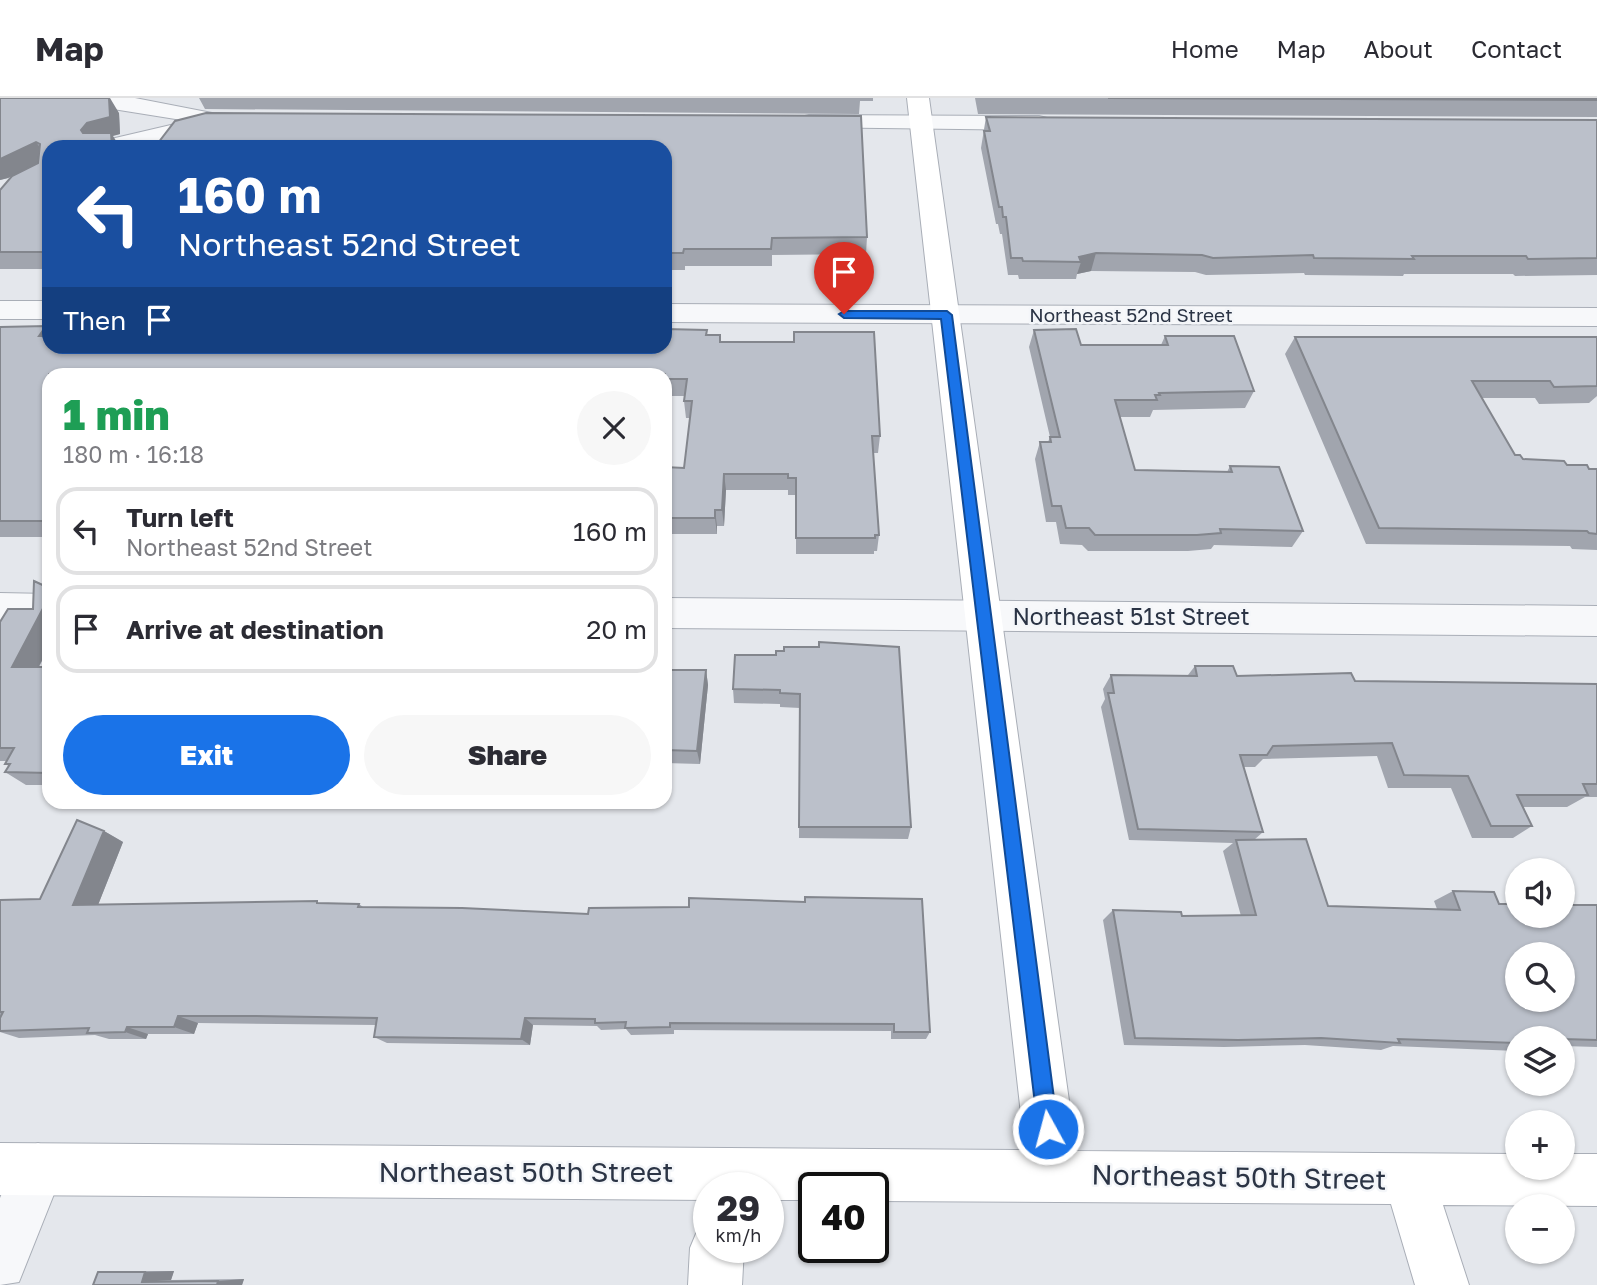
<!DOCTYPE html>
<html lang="en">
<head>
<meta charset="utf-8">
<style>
  body { margin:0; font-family:"Golos Text",sans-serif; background:#f7f7f7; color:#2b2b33; height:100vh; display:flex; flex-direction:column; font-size:26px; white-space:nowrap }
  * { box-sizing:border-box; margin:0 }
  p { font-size:23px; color:#7c7c81 }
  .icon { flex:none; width:38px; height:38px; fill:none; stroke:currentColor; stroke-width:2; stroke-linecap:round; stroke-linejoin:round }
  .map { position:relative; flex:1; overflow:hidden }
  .details { position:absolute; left:42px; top:270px; width:630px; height:441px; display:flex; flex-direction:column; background:#fff; border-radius:21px; box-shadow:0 2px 5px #0004 }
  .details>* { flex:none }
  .hud { position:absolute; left:42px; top:42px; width:630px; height:214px; border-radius:21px; box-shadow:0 2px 5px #0004; background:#1a4fa0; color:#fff; overflow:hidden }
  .fabs { position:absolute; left:1505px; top:760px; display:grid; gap:14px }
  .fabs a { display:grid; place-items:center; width:70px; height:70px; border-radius:50%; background:#fff; box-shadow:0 2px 5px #0004; font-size:35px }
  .speed { position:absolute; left:693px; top:1074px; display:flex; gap:14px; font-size:35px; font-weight:700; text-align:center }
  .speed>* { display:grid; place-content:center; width:91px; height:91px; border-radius:50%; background:#fff; box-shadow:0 2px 5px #0004; line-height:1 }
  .speed small { font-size:18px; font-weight:400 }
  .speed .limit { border:4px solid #111; border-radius:10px; background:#fff; color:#111 }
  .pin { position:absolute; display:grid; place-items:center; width:60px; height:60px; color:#fff; margin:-72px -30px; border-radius:50% 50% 50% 0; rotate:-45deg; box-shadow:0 0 7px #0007 }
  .pin .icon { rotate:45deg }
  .me { position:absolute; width:77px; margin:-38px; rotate:353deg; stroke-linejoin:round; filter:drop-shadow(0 0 5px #0008) }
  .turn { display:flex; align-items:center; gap:24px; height:147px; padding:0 21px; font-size:32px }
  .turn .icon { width:91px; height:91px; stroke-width:2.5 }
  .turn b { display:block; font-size:49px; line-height:60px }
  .then { display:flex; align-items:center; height:66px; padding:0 21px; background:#0003; gap:14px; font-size:26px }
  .round { display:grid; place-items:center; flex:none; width:74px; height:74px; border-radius:37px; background:#f7f7f7 }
  .head { display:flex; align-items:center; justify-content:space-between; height:119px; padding:0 21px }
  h1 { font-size:42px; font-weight:800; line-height:52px; color:#1e9e55 }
  .primary-button { display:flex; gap:14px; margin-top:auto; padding:14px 21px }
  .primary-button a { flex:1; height:80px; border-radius:42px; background:#1a73e8; color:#fff; font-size:28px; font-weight:800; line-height:80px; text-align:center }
  .primary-button a+a { background:#f7f7f7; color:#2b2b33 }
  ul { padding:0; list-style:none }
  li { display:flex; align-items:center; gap:21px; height:88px; margin:0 14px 10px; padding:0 7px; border:4px solid #e1e1e2; border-radius:21px }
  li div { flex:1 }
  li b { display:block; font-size:26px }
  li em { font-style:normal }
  header { display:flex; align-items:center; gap:42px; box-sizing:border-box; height:98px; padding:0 35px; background:#fff; border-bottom:2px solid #e1e1e2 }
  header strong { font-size:33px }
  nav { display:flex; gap:38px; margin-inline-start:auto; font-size:24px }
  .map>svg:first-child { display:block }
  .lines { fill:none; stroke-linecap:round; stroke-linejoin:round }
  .street-casing { stroke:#a9aeb7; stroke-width:2 }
  .secondary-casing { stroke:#a9aeb7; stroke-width:2 }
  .street { fill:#f7f8fa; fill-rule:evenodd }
  .secondary { fill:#fff; fill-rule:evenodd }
  .wall { fill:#a1a5ae }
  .shaded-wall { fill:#83868d }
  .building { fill:#bbc0ca; stroke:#83868d; stroke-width:2; fill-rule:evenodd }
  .route { fill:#1a73e8; stroke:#114b97; stroke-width:2 }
  .labels { text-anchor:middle; stroke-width:5; stroke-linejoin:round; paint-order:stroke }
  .far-street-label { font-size:19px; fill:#2b3445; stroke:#f4f6f9 }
  .street-label { font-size:23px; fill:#2b3445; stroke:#f4f6f9 }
  .near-street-label { font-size:28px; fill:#2b3445; stroke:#f4f6f9 }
</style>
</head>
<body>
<header>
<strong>Map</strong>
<nav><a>Home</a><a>Map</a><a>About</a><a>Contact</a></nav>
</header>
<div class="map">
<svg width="1597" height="1187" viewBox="0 0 1597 1187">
  <rect width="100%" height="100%" fill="#e4e7ec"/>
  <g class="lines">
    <g class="street-casing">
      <path id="street" d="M77,0H135L212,15L256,17L260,22L256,27L214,29L136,49H94L98,44L188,23L88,7L80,5Z
        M809,17L1039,18L1047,20L1051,25L1047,30L1039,32L801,29L797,24L801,19Z
        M0,203H49V221H0Z
        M665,206L1597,210V228L665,224Z
        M0,495L49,496V524L0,523Z
        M665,500L1597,508V538L665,530Z
        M38,1045L56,1053L64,1071L19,1184L0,1187V1100L20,1053Z"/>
    </g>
    <g class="secondary-casing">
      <path id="secondary" d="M907,0H929L1076,1053L1517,1056V1069H1563V1056H1597V1108L1443,1107L1469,1187H1415L1391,1106L873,1103V1090H814V1102H768V1090H709V1102L0,1097V1045L1025,1052Z
        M709,1127V1150H744L742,1187H688L690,1150L698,1131Z"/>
    </g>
    <use href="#street" class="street"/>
    <use href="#secondary" class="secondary"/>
  </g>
  <path class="wall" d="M0,0L119,15L120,36L49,49V171H0V92L38,65L8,80L0,82Z
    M199,0H873V3H860L859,16L205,11Z
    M975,0H1597V19L978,16Z
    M986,19L1597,22V177L1515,178L1513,176H1404L1403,178L1305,177L1304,175L1206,177L1195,174L1091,173L1077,176L1076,181H1019L1018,177H1008L1002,136H1000L998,126H996L981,50Z
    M665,49L867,139L866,156L772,157V168H685V172H665Z
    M0,229L49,248H665L707,232V237H720L721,244L880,338L878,355H873L879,437L877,453H874V456H796V397H788V392H726L724,428H717V436H665V369L684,370L690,320H686L684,303L685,298H665V276H49V439H0Z
    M1034,232L1081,247H1161L1165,238L1254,293L1245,310L1153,312L1150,319H1120L1135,372L1227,374L1230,368L1303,433L1292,449L1214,447L1211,451L1188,453H1088L1082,447L1060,446L1056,424H1046L1035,361L1040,344H1048L1050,339L1029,249Z
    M1295,239H1597V298L1589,305L1539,306L1535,300H1482L1515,357L1523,361L1589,371H1597V452L1572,451L1570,448L1366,446L1285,256Z
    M49,490V549L39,569H49V687H26L5,674L9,668L5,666L7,663H0V524L33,511Z
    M776,557L911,729L908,741L799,740L800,610L780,609V606L734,605L733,591Z
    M1195,568L1237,578L1355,583L1597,586V699H1585L1567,709H1523L1532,728L1513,740H1472L1451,690H1388L1377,658L1263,661L1255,669H1244L1263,734L1254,742L1328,808L1437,811L1434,803L1453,793L1499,806L1597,807V949L1563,948V940H1517V953L1393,948L1381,952L1305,947L1224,949L1124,947L1103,822L1113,812L1182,818H1241L1223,753L1233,745L1129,742L1101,609L1105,601L1103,591L1111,577H1188Z
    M665,572H706L708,587L700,666L665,665Z
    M104,733L123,744L98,807L359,806L363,809L930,934L926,941H891V933L674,932V936L631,937L626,931L601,932L597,928L533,927L530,947L387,945L374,939L376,927L198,925L194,936H148L146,941H109L95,937L19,940L0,934V802L40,801Z
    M129,1173H174L171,1182L244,1181L242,1187H93L98,1174Z"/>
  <path class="shaded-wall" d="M109,0H110L119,15L120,36L113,38L120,49H91L81,32Z
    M36,44L48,61L8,80L0,82V61Z
    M1096,155L1091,173L1077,176L1081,164L1079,159Z
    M46,228L49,232V248L39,238Z
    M724,376L726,392L724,428L722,412Z
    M715,412L717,428V436L715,420Z
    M49,499V549L31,583L12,569Z
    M706,572L708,587L700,666L697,653Z
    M104,733L123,744L94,817L73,807Z
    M178,918L198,925L194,936L174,929Z
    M525,920L533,927L530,947L521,941Z
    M127,929L148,936L146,941L125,934Z
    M174,1173L171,1182L142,1184L145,1174Z
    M244,1181L242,1187H217L218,1183Z"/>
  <path class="building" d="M0,0H109L110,19L87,25L81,32L83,35H111L112,49H49V154H0V92L12,78L38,65L40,46L36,44L0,61Z
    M1108,0H1597V2Z
    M206,15L861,18L867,139L772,140L771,151H684L683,155H665V49H155L175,23Z
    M986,19L1597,22V160L1528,161L1526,158H1412L1414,161L1314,160L1313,157L1213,160L1202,157L1096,155L1079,159L1081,164L1023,163L1022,160H1011L1006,119H1003L1002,109H999L984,33H990Z
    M46,228L39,238H49V248H665V231L707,232L706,237H720V244H794V234H874L880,338H872L879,437H875V440H796V380H788V376H724L722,412H715V420H665V369L684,370L692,303H684L687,281H665V276H49V423H0V229Z
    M1076,231L1081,247H1168L1165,238H1234L1254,293L1159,295L1160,297H1155L1157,302H1115L1135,372L1232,374L1230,368L1279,369L1303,433L1220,431L1221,435L1197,437H1095L1089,430H1066L1061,408H1052L1040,344H1051L1050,339H1060L1034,232Z
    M1295,239H1597V288L1554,289L1550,283H1472L1515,357H1520L1523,361L1564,363L1567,367H1587L1589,371H1597V436L1589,435L1587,433L1379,430Z
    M34,483L49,490V499L12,569H49V675L5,674L10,666H5L14,650H0V524L8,511H33Z
    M819,544L899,549L911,729H799L800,596L780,595V592L733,591L735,557H776V553H784V549H819Z
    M1195,568H1233L1237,578L1351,575L1355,583L1597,586V686H1583L1588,697H1517L1532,728H1491L1468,678L1404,677L1392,645L1273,648L1267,657H1240L1263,734L1138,731L1108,595H1114L1111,577L1197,578Z
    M665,572H706L697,653L665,652Z
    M77,722L104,733L73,807L317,803V805L359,806L358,809L462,810L588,816L589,810L689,809V800L805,804V799L922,801L930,934H894V926L670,925V929L625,930L626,924L595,925V921L525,920L521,941L374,939L377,920L256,918H178L174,929H127L125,934L87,935L89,930L0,933V920L3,914H0V802L40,801Z
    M1306,741L1328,808L1460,812L1453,793L1494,794L1499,806H1517V817H1563V807H1597V942L1563,941V940H1517V945L1398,941L1400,945L1321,940L1238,942L1135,940L1113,812L1181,814L1182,818L1256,817L1236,742ZM1517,856H1563V901H1517Z
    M98,1174H145L142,1184L218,1183L217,1187H93Z"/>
  <path class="route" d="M947,213L952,217L1058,1031L1055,1038L1048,1041L1041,1038L1038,1031L941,221L844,220L839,216L844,213Z"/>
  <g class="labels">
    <g class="far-street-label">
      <text x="1131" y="224">Northeast 52nd Street</text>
    </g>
    <g class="street-label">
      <text x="1131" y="527">Northeast 51st Street</text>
    </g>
    <g class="near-street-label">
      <text x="526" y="1084">Northeast 50th Street</text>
      <text transform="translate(1239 1079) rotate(1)" y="10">Northeast 50th Street</text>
    </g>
  </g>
</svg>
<div class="fabs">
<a><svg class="icon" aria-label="sound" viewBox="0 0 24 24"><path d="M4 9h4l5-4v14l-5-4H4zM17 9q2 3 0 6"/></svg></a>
<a><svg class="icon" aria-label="search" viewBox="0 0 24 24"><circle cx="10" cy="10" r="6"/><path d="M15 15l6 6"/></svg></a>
<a><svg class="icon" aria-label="layers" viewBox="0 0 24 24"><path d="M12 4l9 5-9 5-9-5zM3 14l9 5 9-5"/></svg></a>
<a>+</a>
<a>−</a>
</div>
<div class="speed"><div>29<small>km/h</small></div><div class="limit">40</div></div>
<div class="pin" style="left:844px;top:216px;background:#d93025"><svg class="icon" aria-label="arrive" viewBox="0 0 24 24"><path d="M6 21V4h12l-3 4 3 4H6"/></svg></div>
<svg class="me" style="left:1048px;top:1031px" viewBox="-20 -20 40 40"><circle r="17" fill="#1a73e8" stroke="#fff" stroke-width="3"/><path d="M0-11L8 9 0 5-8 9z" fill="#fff"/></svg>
<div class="hud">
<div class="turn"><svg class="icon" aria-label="left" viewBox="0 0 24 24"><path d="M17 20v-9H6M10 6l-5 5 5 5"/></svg><div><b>160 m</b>Northeast 52nd Street</div></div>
<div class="then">Then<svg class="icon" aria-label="arrive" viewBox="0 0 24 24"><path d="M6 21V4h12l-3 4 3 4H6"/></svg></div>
</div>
<section class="details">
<div class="head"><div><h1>1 min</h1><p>180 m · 16:18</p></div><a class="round"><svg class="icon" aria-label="close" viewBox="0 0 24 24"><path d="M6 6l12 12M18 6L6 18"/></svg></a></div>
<ul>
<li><svg class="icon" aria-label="left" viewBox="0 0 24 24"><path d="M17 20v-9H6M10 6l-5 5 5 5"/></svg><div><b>Turn left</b><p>Northeast 52nd Street</p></div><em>160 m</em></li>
<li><svg class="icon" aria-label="arrive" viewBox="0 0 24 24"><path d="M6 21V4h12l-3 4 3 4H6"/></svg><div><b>Arrive at destination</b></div><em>20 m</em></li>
</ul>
<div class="primary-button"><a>Exit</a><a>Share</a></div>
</section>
</div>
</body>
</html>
